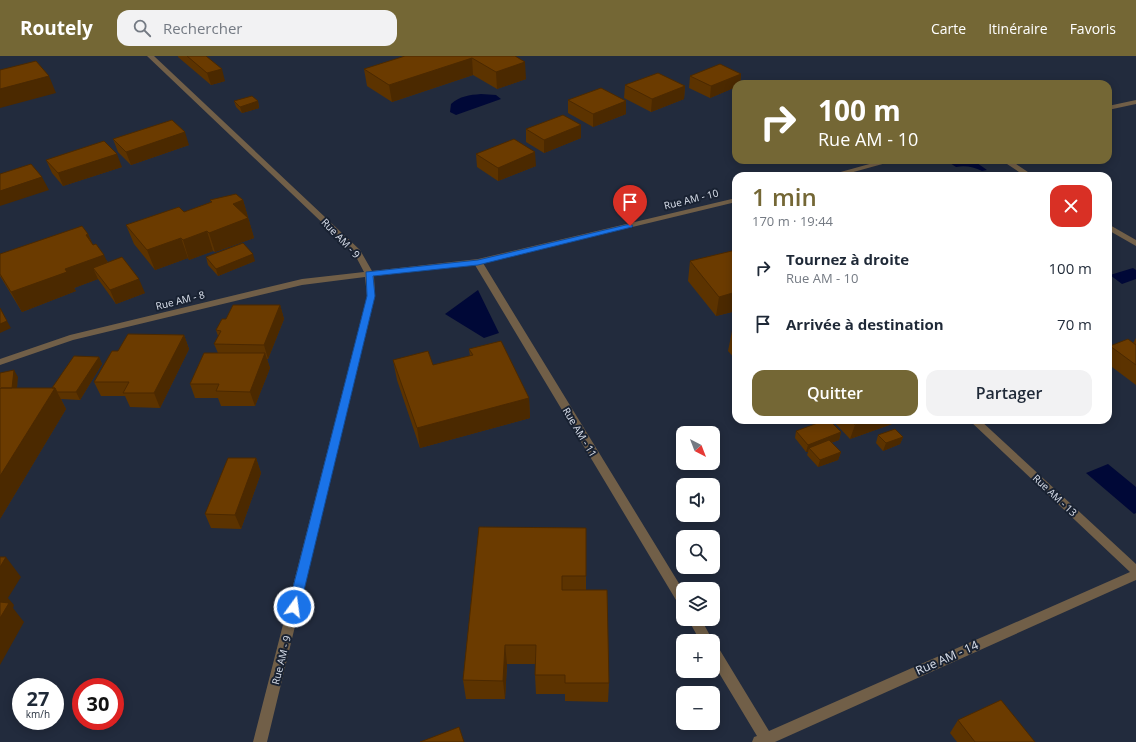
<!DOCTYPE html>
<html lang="fr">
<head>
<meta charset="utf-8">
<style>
  body { margin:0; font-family:"Open Sans",sans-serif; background:#f2f2f3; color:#1f2937; height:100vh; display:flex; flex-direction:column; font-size:15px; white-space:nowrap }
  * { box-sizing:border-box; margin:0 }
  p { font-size:13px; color:#747a83 }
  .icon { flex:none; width:22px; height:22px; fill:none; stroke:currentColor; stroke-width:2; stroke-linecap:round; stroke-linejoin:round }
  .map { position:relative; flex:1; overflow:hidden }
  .side { position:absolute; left:732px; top:116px; width:380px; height:252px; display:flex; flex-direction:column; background:#fff; border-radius:12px; box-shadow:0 2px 10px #0003 }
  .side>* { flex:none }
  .hud { position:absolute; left:732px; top:24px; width:380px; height:84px; border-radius:12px; box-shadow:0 2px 10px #0003; background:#746735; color:#fff; overflow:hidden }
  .needle { width:26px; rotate:138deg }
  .buttons { position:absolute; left:676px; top:370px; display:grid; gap:8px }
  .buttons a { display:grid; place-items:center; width:44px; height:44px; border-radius:8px; background:#fff; box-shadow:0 2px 10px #0003; font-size:20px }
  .speed { position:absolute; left:12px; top:622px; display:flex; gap:8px; font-size:20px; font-weight:700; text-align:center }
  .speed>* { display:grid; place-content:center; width:52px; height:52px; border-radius:50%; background:#fff; box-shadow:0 2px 10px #0003; line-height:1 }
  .speed small { font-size:10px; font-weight:400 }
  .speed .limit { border:6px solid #d22; background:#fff; color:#111 }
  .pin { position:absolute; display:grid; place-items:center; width:34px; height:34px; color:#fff; margin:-41px -17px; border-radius:50% 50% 50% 0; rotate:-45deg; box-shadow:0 0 4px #0007 }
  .pin .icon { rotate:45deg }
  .me { position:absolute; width:44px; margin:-22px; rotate:14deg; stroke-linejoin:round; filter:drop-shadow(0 0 3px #0008) }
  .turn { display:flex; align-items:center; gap:14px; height:84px; padding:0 20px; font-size:18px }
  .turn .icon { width:52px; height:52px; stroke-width:2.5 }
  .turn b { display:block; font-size:28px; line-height:34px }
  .round { display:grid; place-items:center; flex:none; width:42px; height:42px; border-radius:12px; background:#f2f2f3 }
  .head { display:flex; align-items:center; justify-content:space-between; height:68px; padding:0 20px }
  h1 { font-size:24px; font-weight:600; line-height:30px; color:#746735 }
  .action { display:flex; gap:8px; margin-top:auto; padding:8px 20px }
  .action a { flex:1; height:46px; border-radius:12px; background:#746735; color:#fff; font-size:16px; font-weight:600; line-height:46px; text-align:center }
  .action a+a { background:#f2f2f3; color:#1f2937 }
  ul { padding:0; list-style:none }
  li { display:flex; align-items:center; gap:12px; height:56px; padding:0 20px }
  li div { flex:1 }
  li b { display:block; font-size:15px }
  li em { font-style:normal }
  header { display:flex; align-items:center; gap:24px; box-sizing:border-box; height:56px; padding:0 20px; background:#746735; color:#fff }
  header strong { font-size:19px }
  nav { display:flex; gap:22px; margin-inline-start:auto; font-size:14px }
  .search { width:280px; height:36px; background:#f2f2f3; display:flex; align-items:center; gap:10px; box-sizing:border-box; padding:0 14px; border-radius:12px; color:#747a83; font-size:15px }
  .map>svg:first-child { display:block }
  .water { fill:#000837 }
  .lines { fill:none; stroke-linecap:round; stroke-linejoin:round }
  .street { fill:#715f48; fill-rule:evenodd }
  .wall { fill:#5c3300 }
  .shaded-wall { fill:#4b2900 }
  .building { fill:#6b3b00; stroke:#4b2900 }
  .route { fill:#1a73e8; stroke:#114b97 }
  .labels { text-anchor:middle; stroke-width:4; stroke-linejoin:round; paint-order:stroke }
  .street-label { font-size:10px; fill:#dbe1ed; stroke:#192232 }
  .near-street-label { font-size:12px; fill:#dbe1ed; stroke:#192232 }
</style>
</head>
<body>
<header>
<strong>Routely</strong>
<div class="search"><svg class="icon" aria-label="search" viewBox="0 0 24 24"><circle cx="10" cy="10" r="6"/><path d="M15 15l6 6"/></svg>Rechercher</div>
<nav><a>Carte</a><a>Itinéraire</a><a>Favoris</a></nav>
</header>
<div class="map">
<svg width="1136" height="686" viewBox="0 0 1136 686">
  <rect width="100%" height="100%" fill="#222b3d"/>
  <path class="water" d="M481,38L496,39L501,43L456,59L450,56L451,48C460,40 469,39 481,38Z
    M957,105L977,107L987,114L982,115C974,111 965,109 956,111L950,107Z
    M1133,212L1136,214V223L1122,228L1110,219Z
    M478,234L499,277L484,282L445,258Z
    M1108,408L1136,431V457L1134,458L1086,417Z"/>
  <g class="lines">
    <path class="street" d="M147,0H154L360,194L372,215L478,203L736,142V146L483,207L683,534V550L679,549L475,209L374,220L375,240L267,686H253L367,240L365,221L302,229L73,284L0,309V303L70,279L302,223L364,216L354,197Z
      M1136,44V48L1108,54V50Z
      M884,104H897L839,120H826Z
      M1001,104H1010L1034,120H1025Z
      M1108,168L1136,184V190L1108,174Z
      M969,364H980L1136,508V524L775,686H752L754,681L757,680L713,607V589L718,591L769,675L1130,516Z
      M688,563H701L713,585V586L700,585Z"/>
  </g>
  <path class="wall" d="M178,0H206L225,25L211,29L178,1Z
    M405,0H515L526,23L497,33L473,19L392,46L367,30L364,13Z
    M741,18L740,28H736V31L710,42L689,32L690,20Z
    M625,29L685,30L684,43L651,56L624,42Z
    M568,44L626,58L593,71L568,57Z
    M234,45H258L259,52L242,57L236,51Z
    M581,69V82L544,97L526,86V73Z
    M113,83L189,89L131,109L118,96Z
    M476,98L536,110L498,125L477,111Z
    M46,104L122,111L63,130L52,117Z
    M210,144H243L254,182L215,196L213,195L189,204L188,202L155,214L134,188L126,169L184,156L211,146Z
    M88,178L93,189L108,206L145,237L116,248L98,223L74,232L76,235L22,256L0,220V198Z
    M736,194V255L716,260L688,225L690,205Z
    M206,201L255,205L218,220L208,209Z
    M280,249L284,263L268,303H267L270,312L255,350H221L218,342H195L190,328L218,297L214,288L218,280L216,274L226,263Z
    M736,274V304L728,295L732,275Z
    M184,279L189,293L160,352L130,351L125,340H101L94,326L118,295Z
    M1136,282V329L1108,308V294L1110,290L1133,287Z
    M469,293L529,342L530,362L420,392L397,324L393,304L433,309L470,300Z
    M99,301L102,308L80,344L61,343L66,353L0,463L18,321L17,332H52Z
    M832,364H893L892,368L850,383Z
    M796,375L841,376L839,384L831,387L841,396L838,404L818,411L807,399L808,396H806L795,382Z
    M878,379L903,381L900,388L883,395L876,387Z
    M256,402L261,417L241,473L211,472L205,458Z
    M479,471L586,520V534L609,627L608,646L565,645V638H536L535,619V608H507L505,643H466L463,624Z
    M958,664L1035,686H957L950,677Z"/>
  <path class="shaded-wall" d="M472,2L473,19L392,46L389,29Z
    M525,6L526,23L497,33L496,16Z
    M222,13L225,25L211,29L207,17Z
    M741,18L740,28H736V31L710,42L711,30Z
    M49,20L56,37L0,52V33Z
    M685,30L684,43L651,56L652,43Z
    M258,45L259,52L242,57L240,51Z
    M626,45V58L593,71V58Z
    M581,69V82L544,97V84Z
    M185,76L189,89L131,109L126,96Z
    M535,96L536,110L498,125V112Z
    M117,98L122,111L63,130L58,117Z
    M42,121L49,134L0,150V135Z
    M243,144L254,182L215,196L209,177L233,148Z
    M207,175L213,195L189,204L183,184Z
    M88,178L97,198L86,179Z
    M181,182L188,202L155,214L147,194Z
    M253,198L255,205L218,220L216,213Z
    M104,199L113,218L93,212L98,223L74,232L76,235L22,256L11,236L65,213Z
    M139,223L145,237L116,248L110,234Z
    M736,236V255L716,260L719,241Z
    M280,249L284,263L268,303L264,289Z
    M7,265L11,272L0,277V268Z
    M184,279L189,293L160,352L154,337Z
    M265,297L270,312L255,350L250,336Z
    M99,301L102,308L80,344L76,336Z
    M14,314L18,321L16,339L0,343Z
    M55,332L66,353L0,463V420Z
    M529,342L530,362L420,392L417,372Z
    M868,364H893L892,368L850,383L855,369Z
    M841,376L839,384L811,394L809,392L808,396H806L808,389Z
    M903,381L900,388L883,395L886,387Z
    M841,396L838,404L818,411L820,404Z
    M256,402L261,417L241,473L235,459Z
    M6,501L21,521L8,542L14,549L13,552L24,566L0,609V511Z
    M505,589L507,608L505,643L503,625Z"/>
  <path class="building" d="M187,0H206L222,13L207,17Z
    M405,0H515L525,6L496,16L472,2L389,29L364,13Z
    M36,5L49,20L0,33V14Z
    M720,8L741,18L711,30L690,20Z
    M658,17L685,30L652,43L625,29Z
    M601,32L626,45L593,58L568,44Z
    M252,40L258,45L240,51L234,45Z
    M563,59L581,69L544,84L526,73Z
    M172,64L185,76L126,96L113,83Z
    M514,83L535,96L498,112L476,98Z
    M104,85L117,98L58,117L46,104Z
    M31,108L42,121L0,135V118Z
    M236,138L243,144L233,148L248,162L209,177L207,175L183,184L181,182L147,194L126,169L179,151L184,156L212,146L210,144Z
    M82,170L88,178L86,179L93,189L96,188L104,199L65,213L67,216L11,236L0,218V198Z
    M243,187L253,198L216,213L206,201Z
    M736,194V236L719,241L690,205Z
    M122,201L139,223L110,234L93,212Z
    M233,249H280L264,289L214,288L221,275L216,274L222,263H226Z
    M0,252L7,265L0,268Z
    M736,274V280L732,275Z
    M128,278L184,279L154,337H123L129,326H94L112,295H118Z
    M1128,283L1136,289V309L1110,290Z
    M501,285L529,342L417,372L393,304L428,295L433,309L473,299L469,293Z
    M204,297H265L250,336L216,335L219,328H190Z
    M74,300L99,301L76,336H57L55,332H52Z
    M14,314L12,332H1L0,333V317Z
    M1,332H55L0,420V333Z
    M826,364H829L841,376L808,389L796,375Z
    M850,364H868L855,369Z
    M895,373L903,381L886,387L878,379Z
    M829,384L841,396L820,404L809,392Z
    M228,402H256L235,459L205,458Z
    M479,471L586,472V520H562V534H607L609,627H565V619H535L536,589H505L503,625L463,624Z
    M0,501H6L0,511Z
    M0,546L9,547L0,562Z
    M1001,644L1035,686H975L958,664Z
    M459,671L464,686H420Z"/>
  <path class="route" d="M630,168L633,170L632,171L478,209L373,220L375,240L300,551L298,554L294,556L290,554L288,551L367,240L366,216L478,204Z"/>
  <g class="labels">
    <g class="street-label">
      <text transform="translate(691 143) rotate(-14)" y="4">Rue AM - 10</text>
      <text transform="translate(341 182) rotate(46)" y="4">Rue AM - 9</text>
      <text transform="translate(180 244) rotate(-14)" y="4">Rue AM - 8</text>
      <text transform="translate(580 376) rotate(59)" y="4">Rue AM - 11</text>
      <text transform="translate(1055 439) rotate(43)" y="4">Rue AM - 13</text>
      <text transform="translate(281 604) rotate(-76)" y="4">Rue AM - 9</text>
    </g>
    <g class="near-street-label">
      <text transform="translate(947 602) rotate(-24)" y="4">Rue AM - 14</text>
    </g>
  </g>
</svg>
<div class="buttons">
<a><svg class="needle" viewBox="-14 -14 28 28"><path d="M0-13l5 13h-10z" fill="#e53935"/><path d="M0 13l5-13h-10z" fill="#747a83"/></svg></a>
<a><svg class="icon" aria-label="sound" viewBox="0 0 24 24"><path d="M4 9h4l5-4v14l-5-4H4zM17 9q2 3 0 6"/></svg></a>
<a><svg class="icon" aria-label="search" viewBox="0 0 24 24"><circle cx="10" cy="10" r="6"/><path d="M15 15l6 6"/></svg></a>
<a><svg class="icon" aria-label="layers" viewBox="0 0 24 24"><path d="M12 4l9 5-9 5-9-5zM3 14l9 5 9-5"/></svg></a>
<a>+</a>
<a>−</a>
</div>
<div class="speed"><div>27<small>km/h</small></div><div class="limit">30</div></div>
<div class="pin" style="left:630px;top:170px;background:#d93025"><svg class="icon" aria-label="arrive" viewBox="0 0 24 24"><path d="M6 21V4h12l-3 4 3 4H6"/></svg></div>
<svg class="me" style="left:294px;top:551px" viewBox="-20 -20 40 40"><circle r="17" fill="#1a73e8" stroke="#fff" stroke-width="3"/><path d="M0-11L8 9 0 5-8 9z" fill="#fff"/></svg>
<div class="hud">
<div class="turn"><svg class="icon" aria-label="right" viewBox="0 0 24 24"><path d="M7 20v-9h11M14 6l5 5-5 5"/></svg><div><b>100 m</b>Rue AM - 10</div></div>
</div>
<section class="side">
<div class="head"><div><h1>1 min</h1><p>170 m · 19:44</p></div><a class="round" style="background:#d93025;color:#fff"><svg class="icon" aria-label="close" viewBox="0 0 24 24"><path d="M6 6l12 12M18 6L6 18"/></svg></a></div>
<ul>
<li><svg class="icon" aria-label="right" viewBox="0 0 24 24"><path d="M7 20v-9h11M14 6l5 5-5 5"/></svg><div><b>Tournez à droite</b><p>Rue AM - 10</p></div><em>100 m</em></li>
<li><svg class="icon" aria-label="arrive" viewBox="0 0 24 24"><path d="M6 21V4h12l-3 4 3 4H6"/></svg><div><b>Arrivée à destination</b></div><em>70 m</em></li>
</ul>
<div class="action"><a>Quitter</a><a>Partager</a></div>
</section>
</div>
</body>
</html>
